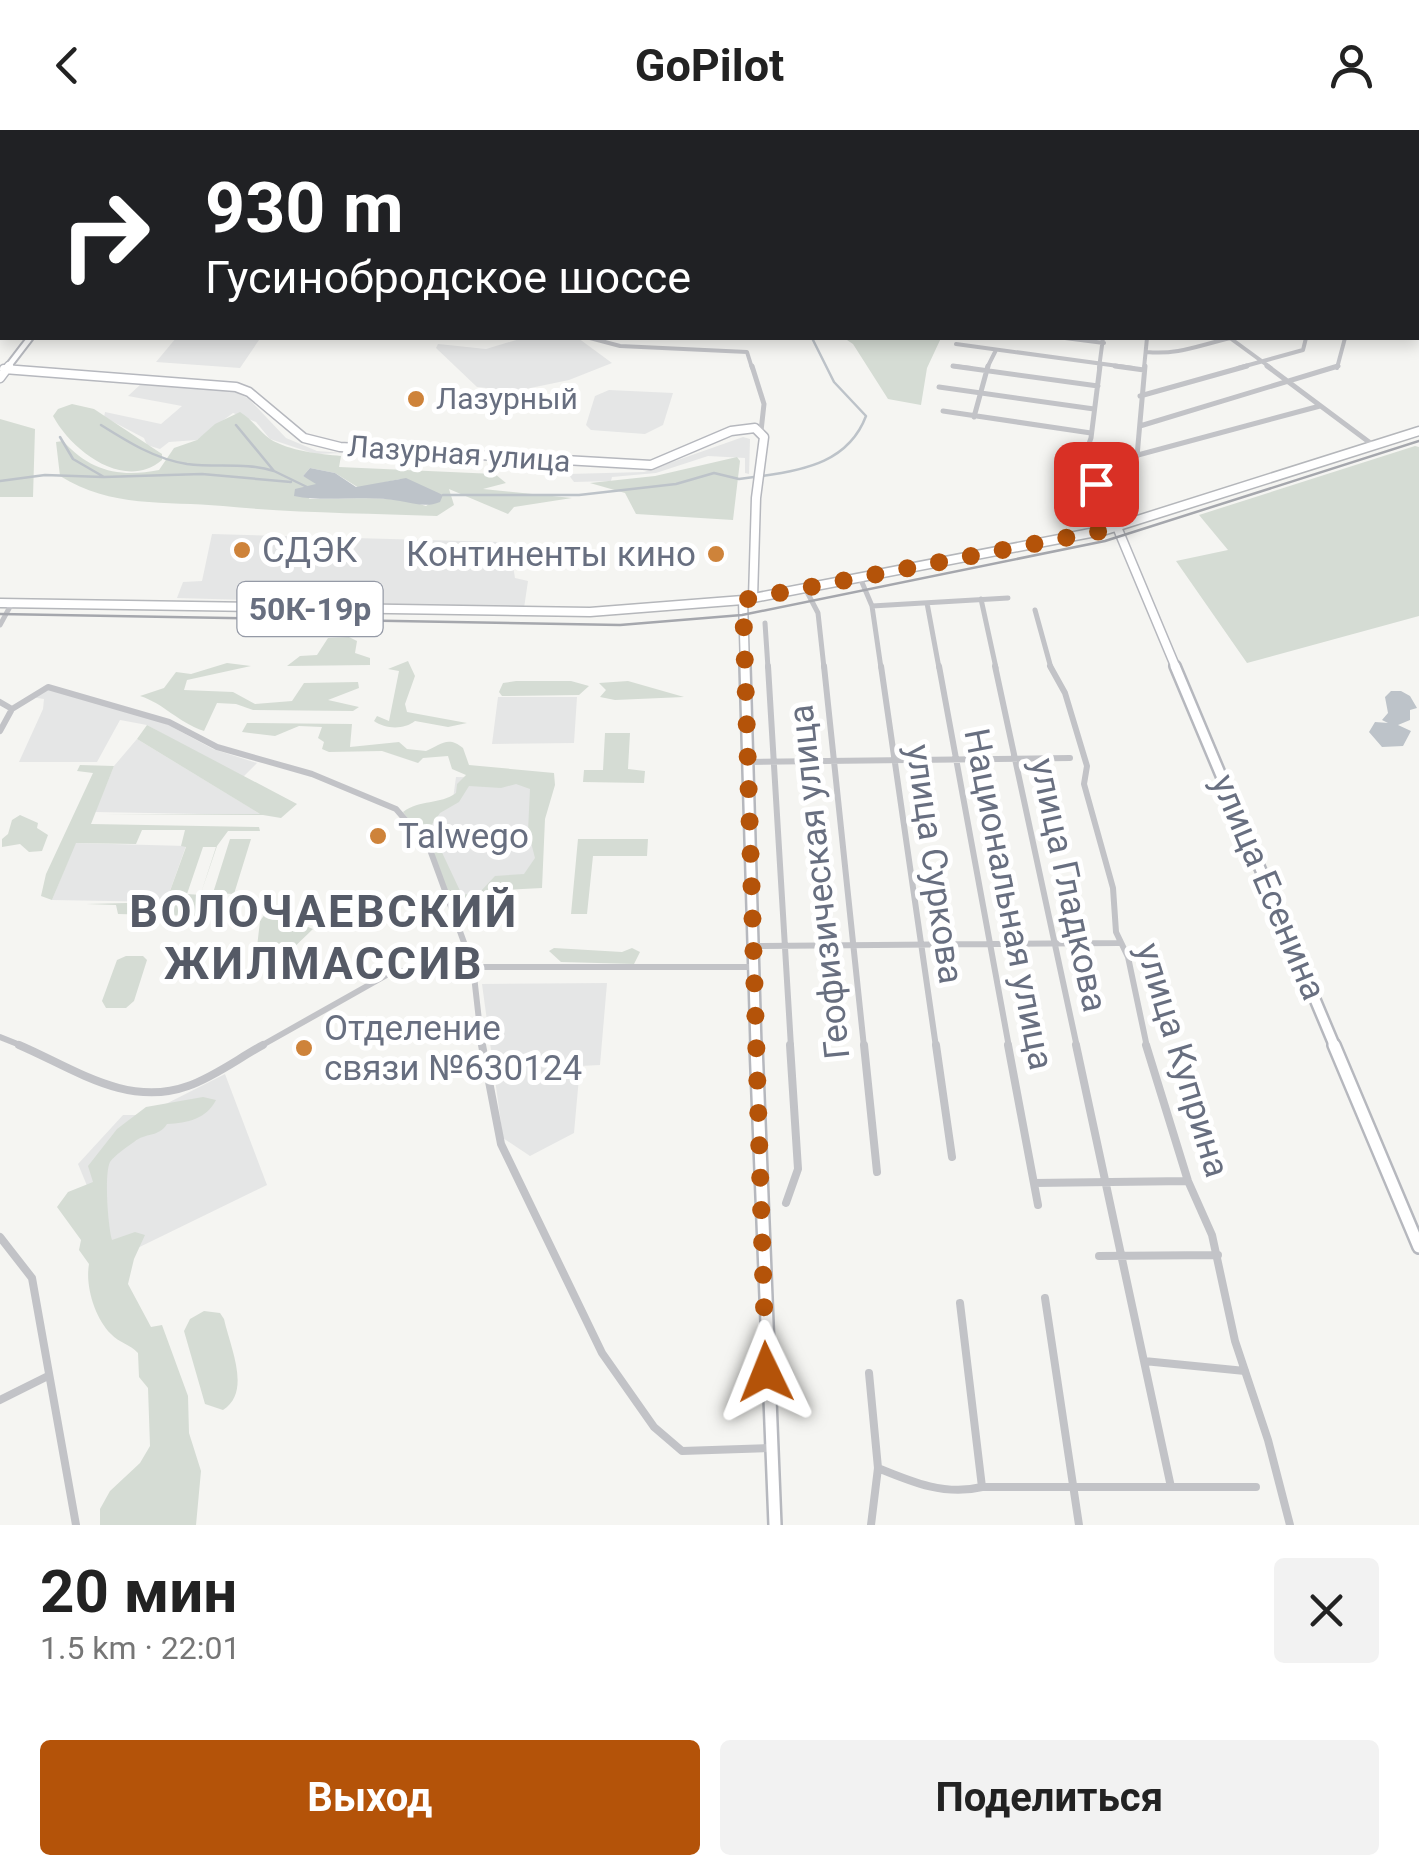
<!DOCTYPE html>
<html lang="ru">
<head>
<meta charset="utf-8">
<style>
  body { margin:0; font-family:Roboto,sans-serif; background:#f2f2f2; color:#222; height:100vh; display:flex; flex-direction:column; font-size:38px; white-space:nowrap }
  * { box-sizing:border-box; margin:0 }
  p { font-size:32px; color:#767676 }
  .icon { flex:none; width:55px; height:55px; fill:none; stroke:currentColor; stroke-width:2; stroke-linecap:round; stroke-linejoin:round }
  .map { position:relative; height:1395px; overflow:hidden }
  .details { display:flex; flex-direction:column; background:#fff; flex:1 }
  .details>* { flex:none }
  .banner { position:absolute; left:0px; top:0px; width:1420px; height:210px; box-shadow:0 5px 15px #0003; background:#202124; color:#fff; overflow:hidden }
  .pin { position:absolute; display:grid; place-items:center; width:85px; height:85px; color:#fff; margin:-42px; border-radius:20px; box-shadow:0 5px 15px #0006 }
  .me { position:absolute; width:110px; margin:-55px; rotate:358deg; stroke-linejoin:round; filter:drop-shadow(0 0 8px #0008) }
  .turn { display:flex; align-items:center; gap:35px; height:210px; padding:0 40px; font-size:45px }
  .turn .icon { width:130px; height:130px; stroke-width:2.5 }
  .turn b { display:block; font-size:70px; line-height:85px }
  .round { display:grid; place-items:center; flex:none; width:105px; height:105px; border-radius:10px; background:#f2f2f2 }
  .overview { display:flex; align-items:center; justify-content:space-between; height:170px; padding:0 40px }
  h1 { font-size:60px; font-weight:700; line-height:75px }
  .cta { display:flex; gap:20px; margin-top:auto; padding:20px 40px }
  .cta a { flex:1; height:115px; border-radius:10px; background:#b45309; color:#fff; font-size:40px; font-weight:700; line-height:115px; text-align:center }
  .cta a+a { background:#f2f2f2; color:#222 }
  header { display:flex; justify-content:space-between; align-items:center; height:130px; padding:0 40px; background:#fff; font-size:45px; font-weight:700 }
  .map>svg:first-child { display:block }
  .built { fill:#e5e6e6 }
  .green { fill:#d5dcd4; fill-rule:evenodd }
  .water { fill:#bdc3c9 }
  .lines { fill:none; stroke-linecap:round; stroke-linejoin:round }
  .stream { stroke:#bdc3c9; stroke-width:2.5 }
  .secondary-far3-casing { stroke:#b6b8be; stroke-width:9 }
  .secondary-far2-casing { stroke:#b6b8be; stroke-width:11 }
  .secondary-far1-casing { stroke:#b6b8be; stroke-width:14 }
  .secondary-casing { stroke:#b6b8be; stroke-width:16 }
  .primary-casing { stroke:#b5b7bb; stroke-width:11 }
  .street-far3 { stroke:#c2c3c7; stroke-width:4 }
  .street-far2 { stroke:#c2c3c7; stroke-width:5 }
  .street-far1 { stroke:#c2c3c7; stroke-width:6 }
  .street { stroke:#c2c3c7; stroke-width:8 }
  .secondary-far3 { stroke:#fff; stroke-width:5 }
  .secondary-far2 { stroke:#fff; stroke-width:8 }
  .secondary-far1 { stroke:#fff; stroke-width:9 }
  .secondary { stroke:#fff; stroke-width:11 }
  .primary { stroke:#fff; stroke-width:8 }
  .tram { stroke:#a5a7ad; stroke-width:2.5 }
  .route { stroke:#b45309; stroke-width:18; stroke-dasharray:0 32.4 }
  .poi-dot { fill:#ce833a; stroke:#fff; stroke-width:4 }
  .labels { text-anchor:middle; stroke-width:10; stroke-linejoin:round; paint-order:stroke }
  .far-poi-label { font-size:30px; fill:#686f80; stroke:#fff; text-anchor:start }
  .far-street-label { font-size:30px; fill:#686f80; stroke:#fff }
  .shield { fill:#fff; stroke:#959aa6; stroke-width:2.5 }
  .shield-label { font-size:32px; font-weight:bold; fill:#686f80 }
  .poi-label { font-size:35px; fill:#686f80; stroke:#fff; text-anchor:start }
  .street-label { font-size:35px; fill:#686f80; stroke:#fff }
  .district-label { font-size:45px; font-weight:bold; letter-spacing:2.5px; fill:#555a66; stroke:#fff }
</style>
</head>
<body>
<header><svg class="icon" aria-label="back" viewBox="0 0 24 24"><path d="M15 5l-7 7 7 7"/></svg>GoPilot<svg class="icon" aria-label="person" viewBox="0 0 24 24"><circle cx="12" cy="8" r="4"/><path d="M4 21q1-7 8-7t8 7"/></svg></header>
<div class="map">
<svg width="1419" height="1395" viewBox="0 0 1419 1395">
  <rect width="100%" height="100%" fill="#f5f5f2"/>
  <path class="built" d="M176,208H231L259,210L240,238L156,232Z
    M523,208H578L612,233L569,250L516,261L477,257L436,218L438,214L486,219Z
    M141,254L232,260L249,269L286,308L317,321L343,323L315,324L270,309L256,292L233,283L197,310L169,312L160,319L147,315L144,308L104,287L105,282L161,294L182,276L128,266Z
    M609,260L673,263L663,295L645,304L591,300L586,295L595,266Z
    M743,307L750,309L749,344L745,343V328L708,326L656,343L612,347L611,351L574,352L568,344L644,342Z
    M212,404L500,412L510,417L515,448L528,451L524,478L177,468L183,452L202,451Z
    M47,559L159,590L213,619L257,633L242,648L147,595L120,590L97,632H19L43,579L44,569L31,567Z
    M498,567H577L574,613L492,614Z
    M137,609L262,685L95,682L114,636Z
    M456,647L547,649L538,756L490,757L486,772L452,774L416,676L446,677L453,669Z
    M75,713L186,716L166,772L52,770Z
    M607,853L600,935L580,936L574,1003L530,1026L503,1008L482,854Z
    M225,944L267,1055L117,1128L78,1034L123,985H144Z"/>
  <path class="green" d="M237,0H844L235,2Z
    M844,208H941L927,238L921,275L888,269L853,214Z
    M72,274L94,279L162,324V330C124,362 71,320 53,286L58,279Z
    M240,282C253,290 259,301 270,309C289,321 320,324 341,326L339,337L495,344L506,353L483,359L572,368L514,377L508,384L449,359L454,375L437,386C365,383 294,383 223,376C165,371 111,378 60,346L56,312L63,311C90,341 120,348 159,340L174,318L197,310L215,294ZM310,338L335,343L359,358L400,349L442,365L426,376C389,364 348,370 309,369L317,352L303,346Z
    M0,289L35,299L33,367H0Z
    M1415,316L1419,317V486L1247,533L1176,431L1228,420L1199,385Z
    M737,327L740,331L733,390L636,384L625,363L590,353L655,346Z
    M349,507L357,511L355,523L370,528V535L287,536L300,526L317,525L328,508Z
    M408,531L415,546L405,574L407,582L467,593L448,597L415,591C404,600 385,599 374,591L377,586L389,591L399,541L388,539Z
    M227,533L251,536L187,550L184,560L233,562L255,574L292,571L304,553L358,552L359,558L328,570L359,577L353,581L253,580L236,574L217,573L204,601C177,592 165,574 140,566L164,558L176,542L191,544Z
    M516,551H571L589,556L579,565L502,566L499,562L503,553Z
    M628,551L684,567L615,570L600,567L606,560L599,553Z
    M247,593L352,594L350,617L399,612L407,619L426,621C440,615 448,605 463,618L469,635L554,643L555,655L545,689L542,758L501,760C485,774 474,781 451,775L434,723L403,682C420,669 440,675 456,663L457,654L466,645L452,639L448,626L423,628L418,633L382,621L329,622L322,619L324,612L318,608L322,597L299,596L275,606L242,602ZM516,654L530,659L528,701L535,728L524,744L495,746L480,762L462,765L430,697L440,683L459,672L469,656L501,658Z
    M147,595L297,674L281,688L263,685L103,684H260L137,609Z
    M605,603H630L628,639L645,641L644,653L583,652L584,640H603Z
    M80,635L114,636L91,694L259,697L260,701H228L217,716L201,763L216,717H203L187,764L201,765V781L235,783L237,787L118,784L116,775L86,774L166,772L186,717L181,716L185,700H142L136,714L76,713L52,770L41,766L46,744L93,643L77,641Z
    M20,685L38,693L37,698L48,705L42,721L29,722L20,714L2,717V709L8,704L12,690Z
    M230,709H251L234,764L213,763Z
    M578,709H648L647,726H593L587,784H571Z
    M268,780L313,799L285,826L257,817L260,791Z
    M554,818L622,822L632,818L640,822L634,834L561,832L549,821Z
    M126,826H143L147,830L134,871L126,878H106L102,871L117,830Z
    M203,967L216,970C206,989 188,993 167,994C158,1008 146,1002 134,1012C128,1016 114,1026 110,1032C104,1044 108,1096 112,1110L135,1102L145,1105L134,1129L128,1154L151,1197L162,1195L188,1266L189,1303L201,1341L196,1395H100V1379L110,1361L140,1333L150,1316L148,1258L139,1247L138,1223C130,1214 119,1213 111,1204C95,1188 85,1156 89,1134L79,1120L81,1110L57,1077L68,1062L93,1052L88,1036L117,999L146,977Z
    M204,1181L220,1183L224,1189C230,1217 252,1262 223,1280L205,1274L184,1201L190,1189Z"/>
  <path class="water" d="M310,338L335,343L356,357L406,348L443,365L440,372C426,378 414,373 400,371C365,364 330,373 294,366L295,359L316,354L303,346Z
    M1401,561L1410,566L1417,578L1410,580V590L1398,595L1411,601L1403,616L1382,617L1369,602L1375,592L1388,593L1382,590L1388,583L1385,567L1391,561Z"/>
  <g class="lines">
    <path class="stream" d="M101,295C128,312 155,329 187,334C217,338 245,332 274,341
      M236,295L274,341L309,358
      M60,307L73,329L104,347L202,344L291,352
      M762,346C806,340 849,331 866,286L834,252L812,208
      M0,351L45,345L103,347
      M443,365H579L676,354L714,343L739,349L754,347"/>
    <g class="secondary-far3-casing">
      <path id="secondary-far3" d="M7,238L30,208"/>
    </g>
    <g class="secondary-far2-casing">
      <path id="secondary-far2" d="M4,239L236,257L249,262L304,308L340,317L651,335L731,301L755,298L764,307L756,368L753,468
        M0,248L9,236
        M1117,397L1176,538
        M743,470L745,538"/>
    </g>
    <g class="secondary-far1-casing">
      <path id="secondary-far1" d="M745,536L756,917
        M1175,536L1335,917"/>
    </g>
    <g class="secondary-casing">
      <path id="secondary" d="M756,915L775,1395
        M1334,915L1419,1117"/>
    </g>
    <g class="primary-casing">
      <path id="primary" d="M0,473L590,482L743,470L1106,400L1419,301"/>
    </g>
    <path class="street-far3" d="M134,0L175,2
      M1273,0L1286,2
      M590,208L620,216L747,222L752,238
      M1065,208L1104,213
      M1230,208L1271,238
      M956,214L1133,238
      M1147,222C1179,225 1199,215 1231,208
      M953,236L971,238
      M987,238L996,220
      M1099,238L1103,208
      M1144,238L1147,208
      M1238,238L1303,220L1306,208
      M1337,238L1345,208"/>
    <path class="street-far2" d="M752,236L764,274L761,301
      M953,236L1098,256
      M1115,236L1144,240
      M1267,236L1373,315
      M939,257L1094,279
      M1140,266L1247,236
      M943,281L1091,303
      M974,287L988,236
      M1140,296L1338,236
      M1138,325L1320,276
      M1096,353L1082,333L1091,308L1100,236
      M1106,400L1103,386L1107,365L1096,353L1137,326L1145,236
      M861,450L872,476L881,538
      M806,460L818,483L824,538
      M981,469L996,538
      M927,473L939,538
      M872,476L1008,468
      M1035,480L1051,538
      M765,493L768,538
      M0,495L12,473"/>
    <path class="street-far1" d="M768,536L791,917
      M824,536L864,917
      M881,536L936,917
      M939,536L1009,917
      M995,536L1077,917
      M1050,536L1065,563L1087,636L1084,654L1113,758L1116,802L1128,827L1147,917
      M0,572L12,579L48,557L169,592L217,617L312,644L396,679L429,717L473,837L482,917
      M0,601L12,579
      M749,632L1070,628
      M754,816L1119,813
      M0,907L25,917
      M259,917L392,842L473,837H754"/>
    <path class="street" d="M19,915C73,938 127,978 188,956C214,947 239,928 263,915
      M482,915L501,1014L602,1223L654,1297L682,1321L769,1318
      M864,915L877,1042
      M936,915L952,1027
      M1008,915L1038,1075
      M1076,915L1171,1357
      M1146,915L1188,1051L1212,1105L1235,1211L1268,1310L1290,1395
      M1034,1053L1188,1051
      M786,1073L798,1039L790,915
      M0,1107L32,1148L76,1395
      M1099,1126L1218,1125
      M1045,1168L1079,1395
      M960,1173L982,1357
      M1144,1231L1245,1241
      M869,1243L878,1338L871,1395
      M0,1270L48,1246
      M878,1338C912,1352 945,1366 982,1357H1256"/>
    <use href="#secondary-far3" class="secondary-far3"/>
    <use href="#secondary-far2" class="secondary-far2"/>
    <use href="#secondary-far1" class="secondary-far1"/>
    <use href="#secondary" class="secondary"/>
    <use href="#primary" class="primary"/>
    <path class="tram" d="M0,484L620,495L742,485L1105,411L1419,311"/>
  </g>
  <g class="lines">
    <path class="route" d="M766,1242L743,470L1106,400L1103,386L1107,365L1096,354"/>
  </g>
  <g class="poi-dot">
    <circle cx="416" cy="269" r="10"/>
    <circle cx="242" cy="420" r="10"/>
    <circle cx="716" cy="424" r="10"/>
    <circle cx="378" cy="706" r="10"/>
    <circle cx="304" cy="918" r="10"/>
  </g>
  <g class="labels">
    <g class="far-poi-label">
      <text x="436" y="279">Лазурный</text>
    </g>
    <g class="far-street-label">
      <text transform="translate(459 324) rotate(4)" y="10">Лазурная улица</text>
    </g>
    <rect class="shield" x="237.5" y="452" width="145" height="54" rx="8"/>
    <g class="shield-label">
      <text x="310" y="490">50К-19р</text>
    </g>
    <g class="poi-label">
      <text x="262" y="432">СДЭК</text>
      <text x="696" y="436" text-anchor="end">Континенты кино</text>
      <text x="398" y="718">Talwego</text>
      <text x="324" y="910">Отделение<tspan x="324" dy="40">связи №630124</tspan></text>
    </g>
    <g class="street-label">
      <text transform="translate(935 734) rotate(82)" y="12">улица Суркова</text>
      <text transform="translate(819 752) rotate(-96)" y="12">Геофизическая улица</text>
      <text transform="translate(1069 755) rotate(78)" y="12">улица Гладкова</text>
      <text transform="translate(1269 757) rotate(67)" y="12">улица Есенина</text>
      <text transform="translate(1009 769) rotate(79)" y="12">Национальная улица</text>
      <text transform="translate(1183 930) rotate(73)" y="12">улица Куприна</text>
    </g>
    <g class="district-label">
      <text x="324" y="797">ВОЛОЧАЕВСКИЙ<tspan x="324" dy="52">ЖИЛМАССИВ</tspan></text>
    </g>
  </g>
</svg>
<div class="pin" style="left:1096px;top:354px;background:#d93025"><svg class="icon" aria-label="arrive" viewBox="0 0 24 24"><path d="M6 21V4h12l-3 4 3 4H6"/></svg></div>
<svg class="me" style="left:766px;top:1242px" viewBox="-20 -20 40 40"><path d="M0-17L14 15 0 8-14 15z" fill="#b45309" stroke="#fff" stroke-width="4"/></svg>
<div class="banner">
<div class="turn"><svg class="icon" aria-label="right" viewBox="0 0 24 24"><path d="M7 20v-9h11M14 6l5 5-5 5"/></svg><div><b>930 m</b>Гусинобродское шоссе</div></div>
</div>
</div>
<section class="details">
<div class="overview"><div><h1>20 мин</h1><p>1.5 km · 22:01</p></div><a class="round"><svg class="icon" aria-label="close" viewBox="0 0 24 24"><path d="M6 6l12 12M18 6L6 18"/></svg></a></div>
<div class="cta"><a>Выход</a><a>Поделиться</a></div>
</section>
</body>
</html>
